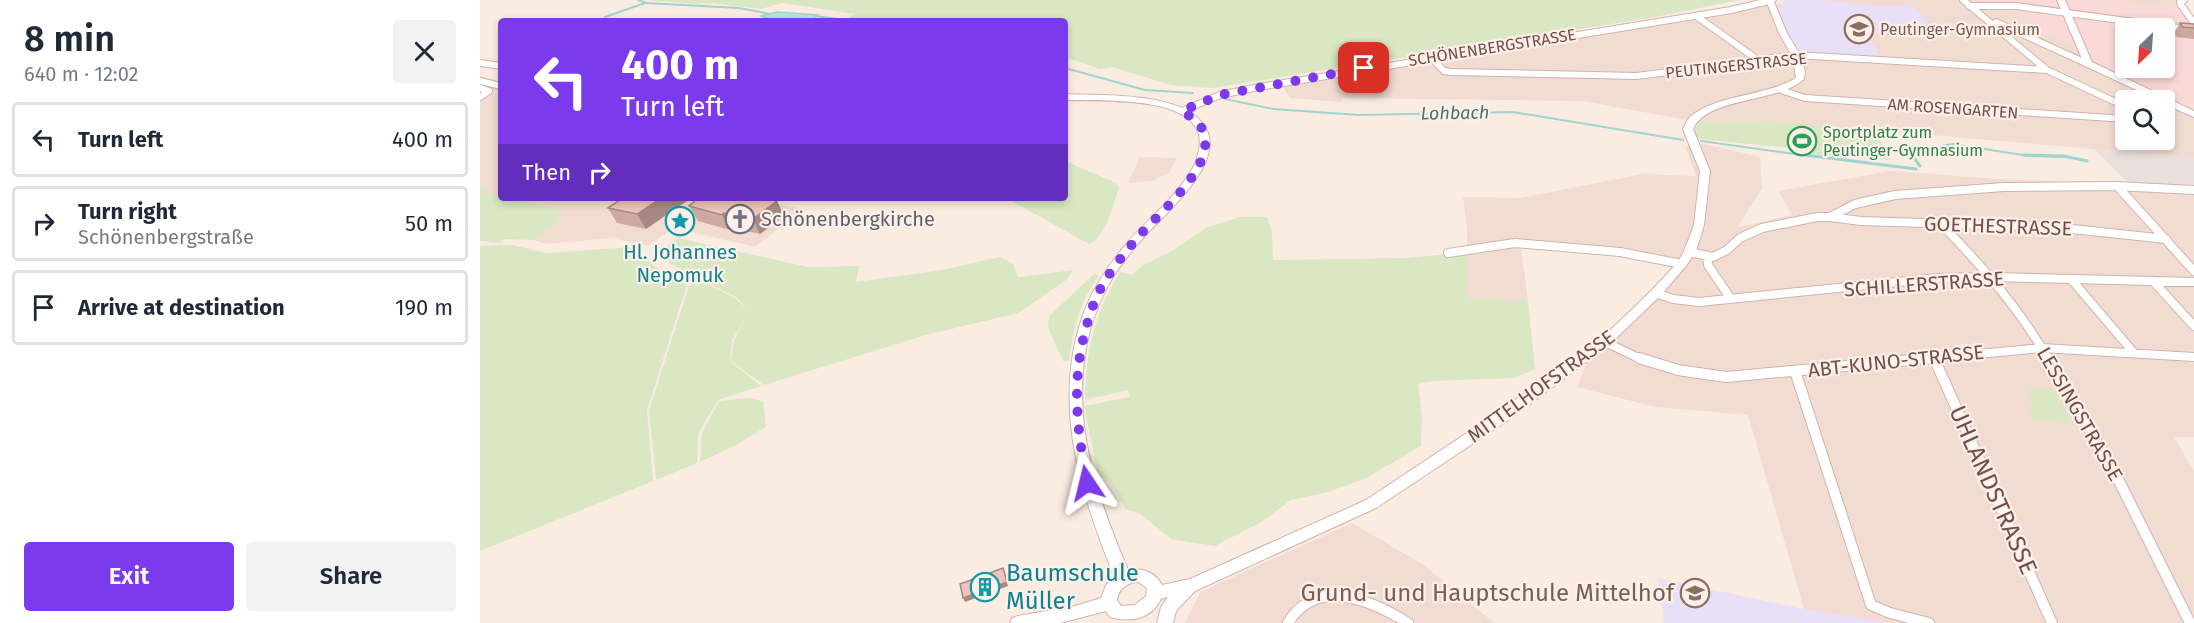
<!DOCTYPE html>
<html lang="en">
<head>
<meta charset="utf-8">
<style>
  body { margin:0; font-family:"Fira Sans",sans-serif; background:#f2f2f3; color:#1f2937; height:100vh; display:flex; flex-direction:column; font-size:22px; white-space:nowrap }
  * { box-sizing:border-box; margin:0 }
  p { font-size:20px; color:#747a83 }
  .icon { flex:none; width:33px; height:33px; fill:none; stroke:currentColor; stroke-width:2; stroke-linecap:round; stroke-linejoin:round }
  .map { position:relative; flex:1; overflow:hidden }
  .drawer { display:flex; flex-direction:column; background:#fff; width:480px }
  .drawer>* { flex:none }
  .banner { position:absolute; left:18px; top:18px; width:570px; height:183px; border-radius:6px; box-shadow:0 3px 9px #0003; background:#7c3aed; color:#fff; overflow:hidden }
  .needle { width:39px; rotate:205deg }
  .fabs { position:absolute; left:1635px; top:18px; display:grid; gap:12px }
  .fabs a { display:grid; place-items:center; width:60px; height:60px; border-radius:6px; background:#fff; box-shadow:0 3px 9px #0003; font-size:30px }
  .pin { position:absolute; display:grid; place-items:center; width:51px; height:51px; color:#fff; margin:-26px; border-radius:12px; box-shadow:0 3px 9px #0006 }
  .me { position:absolute; width:66px; margin:-33px; rotate:350deg; stroke-linejoin:round; filter:drop-shadow(0 0 4px #0008) }
  .turn { display:flex; align-items:center; gap:21px; height:126px; padding:0 24px; font-size:27px }
  .turn .icon { width:78px; height:78px; stroke-width:2.5 }
  .turn b { display:block; font-size:42px; line-height:51px }
  .then { display:flex; align-items:center; height:57px; padding:0 24px; background:#0003; gap:12px; font-size:22px }
  .round { display:grid; place-items:center; flex:none; width:63px; height:63px; border-radius:6px; background:#f2f2f3 }
  .head { display:flex; align-items:center; justify-content:space-between; height:102px; padding:0 24px }
  h1 { font-size:36px; font-weight:600; line-height:45px }
  .primary-button { display:flex; gap:12px; margin-top:auto; padding:12px 24px }
  .primary-button a { flex:1; height:69px; border-radius:6px; background:#7c3aed; color:#fff; font-size:24px; font-weight:600; line-height:69px; text-align:center }
  .primary-button a+a { background:#f2f2f3; color:#1f2937 }
  ul { padding:0; list-style:none }
  li { display:flex; align-items:center; gap:18px; height:75px; margin:0 12px 9px; padding:0 12px; border:3px solid #e0e1e3; border-radius:6px }
  li div { flex:1 }
  li b { display:block; font-size:22px }
  li em { font-style:normal }
  main { display:flex; flex:1; min-height:0 }
  .map>svg:first-child { display:block }
  .residential { fill:#f2dcd1 }
  .commercial { fill:#fbd9d7; fill-rule:evenodd }
  .industrial { fill:#eae0dd }
  .education { fill:#e9dff7 }
  .green { fill:#d9e7c2 }
  .water { fill:#b8e3df; stroke:#9fd4d0; stroke-width:1.5 }
  .lines { fill:none; stroke-linecap:round; stroke-linejoin:round }
  .stream-far1 { stroke:#9fd4d0; stroke-width:2 }
  .stream { stroke:#9fd4d0; stroke-width:3 }
  .street-far2-casing { stroke:#cdb4ad; stroke-width:8 }
  .street-far1-casing { stroke:#cdb4ad; stroke-width:10 }
  .street-casing { stroke:#cdb4ad; stroke-width:12 }
  .secondary-casing { stroke:#d0b2aa; stroke-width:2 }
  .street-far2 { stroke:#fff; stroke-width:6 }
  .street-far1 { stroke:#fff; stroke-width:8 }
  .street { stroke:#fff; stroke-width:10 }
  .secondary { fill:#fff; fill-rule:evenodd }
  .wall { fill:#cea9a2 }
  .shaded-wall { fill:#a78984 }
  .building { fill:#efc4bc; stroke:#a78984; stroke-width:1.5 }
  .route { stroke:#7c3aed; stroke-width:10; stroke-dasharray:0 18 }
  .labels { text-anchor:middle; stroke-width:4.5; stroke-linejoin:round; paint-order:stroke }
  .far-education-label { font-size:16px; fill:#785e54; stroke:#fef0e8; text-anchor:start }
  .far-street-label { font-size:16px; fill:#714f4a; stroke:#fef0e8 }
  .far-leisure-label { font-size:16px; fill:#27864d; stroke:#fef0e8; text-anchor:start }
  .far-water-label { font-size:18px; font-style:italic; fill:#407672; stroke:#fef0e8 }
  .worship-label { font-size:20px; fill:#5b616d; stroke:#fef0e8; text-anchor:start }
  .street-label { font-size:20px; fill:#714f4a; stroke:#fef0e8 }
  .culture-label { font-size:20px; fill:#0d838f; stroke:#fef0e8 }
  .near-street-label { font-size:24px; fill:#714f4a; stroke:#fef0e8 }
  .near-culture-label { font-size:24px; fill:#0d838f; stroke:#fef0e8; text-anchor:start }
  .near-education-label { font-size:24px; fill:#785e54; stroke:#fef0e8; text-anchor:end }
</style>
</head>
<body>
<main>
<section class="drawer">
<div class="head"><div><h1>8 min</h1><p>640 m · 12:02</p></div><a class="round"><svg class="icon" aria-label="close" viewBox="0 0 24 24"><path d="M6 6l12 12M18 6L6 18"/></svg></a></div>
<ul>
<li><svg class="icon" aria-label="left" viewBox="0 0 24 24"><path d="M17 20v-9H6M10 6l-5 5 5 5"/></svg><div><b>Turn left</b></div><em>400 m</em></li>
<li><svg class="icon" aria-label="right" viewBox="0 0 24 24"><path d="M7 20v-9h11M14 6l5 5-5 5"/></svg><div><b>Turn right</b><p>Schönenbergstraße</p></div><em>50 m</em></li>
<li><svg class="icon" aria-label="arrive" viewBox="0 0 24 24"><path d="M6 21V4h12l-3 4 3 4H6"/></svg><div><b>Arrive at destination</b></div><em>190 m</em></li>
</ul>
<div class="primary-button"><a>Exit</a><a>Share</a></div>
</section>
<div class="map">
<svg width="1714" height="623" viewBox="0 0 1714 623">
  <rect width="100%" height="100%" fill="#fbece2"/>
  <path class="residential" d="M1320,0H1481L1527,7L1564,32L1604,47L1630,76L1681,100H1646V140H1684L1685,102L1714,116V158L1292,121L1219,122L1102,101L863,98L860,102L810,98L803,87L1150,27L1218,18Z
    M1631,0H1700L1697,2L1701,10Z
    M0,76L21,82V197L7,193V186L0,184Z
    M1223,144L1280,157L1282,188L1258,227L1312,215L1298,191L1410,171L1518,179L1636,184L1714,193V437H1694L1714,471V623H1403L1324,609L1268,415L1175,407L1097,387L1107,362L1143,333L1203,270L1143,255L1041,247L1048,301L987,299V229L983,197L1040,198L1163,174L1216,176L1205,146Z
    M660,157L697,158L690,172L680,177L671,181L648,183Z
    M27,198H267L323,209L275,247L195,228L167,246L132,238L66,244L54,240L80,219L74,218L83,210Z
    M872,523L944,565L1014,623H705L720,592Z"/>
  <path class="commercial" d="M1481,0H1631L1701,10L1714,29V116L1630,76L1604,47L1564,32L1527,7H1488ZM1646,28H1684V68H1646Z"/>
  <path class="industrial" d="M1614,149L1714,158V187L1648,183Z"/>
  <path class="education" d="M1307,0H1341L1402,6L1432,5L1461,37L1386,32L1401,58L1319,54L1303,26L1300,8L1302,1Z
    M1178,578L1324,609L1410,623H1184Z"/>
  <path class="green" d="M166,0H1260L1175,17L733,88L691,85L632,67L620,69L585,57V21H362L375,14L302,3L281,9L231,3L216,4Z
    M1292,121L1394,130L1411,160L1321,153L1319,149L1218,139L1214,130L1219,122Z
    M585,161L636,183L639,188C632,207 627,234 609,244L526,198H585Z
    M0,184L7,186V193L84,210L75,218L81,219L54,240L24,239L19,243L0,241Z
    M760,217H787L792,232L793,260L927,258L987,252V299L1048,301L1055,369L1034,378L954,381L938,384L942,416L941,446L886,478L848,492L811,500L781,522L735,546L691,539L659,513L645,509L630,482L618,474L604,406L650,397L648,390L605,400C606,350 614,315 640,272L652,275L662,266L694,250L728,227Z
    M198,238L328,267L379,266L376,282L462,270L520,257L533,264L538,277L593,270L586,280L538,313L446,335L284,385L251,361L254,340L267,316L252,340L250,361L281,386L238,400L218,434L217,463L176,480L169,410L209,286L221,281L255,298L270,312L256,297L189,263L184,248Z
    M33,245L66,253L152,247L178,269L207,285L167,410L173,481L0,551V246Z
    M614,274L619,275C600,302 593,328 589,361H583L568,328L569,316Z
    M1574,388L1592,424L1554,419L1548,408L1553,407L1546,391Z
    M269,398L283,401L286,427L254,446L220,462L222,433L239,401Z"/>
  <path class="water" d="M297,12L338,15L332,21H292L281,16Z"/>
  <g class="lines">
    <path class="stream-far1" d="M158,0L166,3L259,8L290,14
      M336,16L357,19L355,21
      M125,17L165,3
      M585,68L665,90L713,93
      M745,99L793,109L879,115L1033,112L1203,140
      M1221,141L1337,157
      M1433,157L1426,146L1449,148L1473,144L1549,156L1587,157"/>
    <path class="stream" d="M1325,155L1436,169
      M1432,155L1440,166
      M1544,155L1584,156L1607,161"/>
    <g class="street-far2-casing">
      <path id="street-far2" d="M1483,0L1567,70L1646,107
        M1704,0L1700,2L1701,5L1714,23
        M1489,6H1536L1714,30
        M1216,16L1278,60
        M1516,22L1608,64
        M951,57L964,71L971,72L1157,76L1316,55L1567,70
        M0,81L21,86
        M0,88L9,91L0,97
        M1301,90L1325,98L1646,119
        M702,111L740,95L779,87L1251,10L1289,1"/>
    </g>
    <g class="street-far1-casing">
      <path id="street-far1" d="M1638,187L1714,271
        M1350,217L1381,221L1574,227L1686,239
        M1461,224C1503,267 1538,307 1569,360
        M1209,252L1233,257L1247,250L1260,238L1282,228L1337,217H1350L1375,204L1415,195L1524,187L1636,186L1714,190
        M968,253L1035,243L1140,252L1202,264
        M1227,256L1228,265L1251,299
        M1591,279L1654,353
        M1673,281L1714,326
        M1176,293L1193,299L1219,302L1458,278L1512,277L1714,282
        M1125,342L1163,360
        M1454,357L1455,360
        M1435,360L1562,348L1714,357"/>
    </g>
    <g class="street-casing">
      <path id="street" d="M1159,358L1198,370L1246,377L1452,358
        M1454,358L1572,623
        M1568,358L1638,479L1710,623
        M1315,371L1391,605L1410,613L1449,623
        M808,623C836,576 891,600 928,623"/>
    </g>
    <g class="secondary-casing">
      <path id="secondary" d="M1286,0H1296L1294,2L1307,33L1322,58L1325,72L1324,79C1297,104 1228,96 1213,129L1230,171L1224,225L1216,251L1206,266L1180,296L1129,345L1024,423L896,508L715,591L696,611L693,623H677L681,607L688,597L681,599C672,619 650,623 630,617L626,611L580,623H530L532,618L538,616L595,606L621,598L626,585L634,576C599,490 570,398 606,307C616,283 631,262 648,242C670,216 727,174 719,135C710,95 616,101 585,100V94C622,96 712,90 728,133C740,168 684,215 664,237C652,250 642,263 633,277C619,300 609,328 605,354C593,429 619,502 648,570C662,567 675,572 682,585L710,579L886,500L1014,415L1121,339L1172,290L1198,262L1204,251L1214,225L1220,171L1203,129C1205,125 1207,120 1210,117C1234,95 1286,96 1316,78L1313,58L1299,33ZM658,582L667,588L666,596L655,605L641,606L637,600C639,588 647,583 658,582Z
        M1577,0H1585L1612,62L1714,111V117L1684,104V100H1678L1605,66Z
        M0,60L21,63V69L0,66Z"/>
    </g>
    <use href="#street-far2" class="street-far2"/>
    <use href="#street-far1" class="street-far1"/>
    <use href="#street" class="street"/>
    <use href="#secondary" class="secondary"/>
  </g>
  <path class="wall" d="M1700,23L1714,24V39L1697,37L1694,33Z
    M161,198H211L166,229L137,223L128,208L158,200Z
    M297,201L304,216L280,234L252,228L250,230L218,221L209,206Z"/>
  <path class="shaded-wall" d="M181,198H211L166,229L157,214Z
    M297,201L304,216L280,234L273,219Z
    M244,213L252,228L250,230L242,215Z
    M523,568L528,586L485,602L483,598Z"/>
  <path class="building" d="M1700,23L1714,24V28L1703,27Z
    M143,198H149L158,200L161,198H181L157,214L128,208Z
    M212,198H286L297,201L273,219L244,213L242,215L209,206L214,202Z
    M523,568L527,582L483,598L480,584Z"/>
  <g class="lines">
    <path class="route" d="M607,483C595,417 590,368 614,303C623,279 641,258 657,238C677,215 735,168 724,133C720,122 711,117 702,111L740,95L884,68"/>
  </g>
  <defs>
    <g id="school-ring" transform="scale(1.5)"><circle r="9.5" fill="#fef0e8" stroke="#8d6e63" stroke-width="1.5"/><path d="M0-5L7-2L0 1L-7-2ZM-4 1L0 2.5L4 1V4Q0 6-4 4Z" fill="#8d6e63"/></g>
    <g id="stadium-ring" transform="scale(1.5)"><circle r="9.5" fill="#fef0e8" stroke="#2e9e5b" stroke-width="1.5"/><path d="M0-5a6.5 5 0 1 0 0 10a6.5 5 0 1 0 0-10ZM-3.5-1.8h7v3.6h-7Z" fill="#2e9e5b"/></g>
    <g id="church-ring" transform="scale(1.5)"><circle r="9.5" fill="#fef0e8" stroke="#6b7280" stroke-width="1.5"/><path d="M-1.2-6h2.4v3.5h3.3v2.4h-3.3V6h-2.4V-.1h-3.3v-2.4h3.3Z" fill="#6b7280"/></g>
    <g id="sight-ring" transform="scale(1.5)"><circle r="9.5" fill="#fef0e8" stroke="#0f9aa8" stroke-width="1.5"/><path d="M0-6L1.8-2.2L6-1.7L2.9 1.2L3.7 5.4L0 3.3L-3.7 5.4L-2.9 1.2L-6-1.7L-1.8-2.2Z" fill="#0f9aa8"/></g>
    <g id="building-ring" transform="scale(1.5)"><circle r="9.5" fill="#fef0e8" stroke="#0f9aa8" stroke-width="1.5"/><path d="M-4-6H4V6H1V3H-1V6H-4ZM-2.5-4.3h1.7v1.8h-1.7ZM.8-4.3h1.7v1.8H.8ZM-2.5-1h1.7V.8h-1.7ZM.8-1h1.7V.8H.8Z" fill="#0f9aa8"/></g>
  </defs>
  <g fill-rule="evenodd">
    <use href="#school-ring" x="1379" y="29"/>
    <use href="#stadium-ring" x="1322" y="141"/>
    <use href="#church-ring" x="260" y="219"/>
    <use href="#sight-ring" x="200" y="221"/>
    <use href="#building-ring" x="505" y="587"/>
    <use href="#school-ring" x="1215" y="593"/>
  </g>
  <g class="labels">
    <g class="far-education-label">
      <text x="1400" y="35">Peutinger-Gymnasium</text>
    </g>
    <g class="far-street-label">
      <text transform="translate(1012 47) rotate(-9)" y="6">SCHÖNENBERGSTRASSE</text>
      <text transform="translate(1256 65) rotate(-6)" y="6">PEUTINGERSTRASSE</text>
      <text transform="translate(1473 108) rotate(4)" y="6">AM ROSENGARTEN</text>
    </g>
    <g class="far-leisure-label">
      <text x="1343" y="138">Sportplatz zum<tspan x="1343" dy="18">Peutinger-Gymnasium</tspan></text>
    </g>
    <g class="far-water-label">
      <text transform="translate(975 113) rotate(-1)" y="6">Lohbach</text>
    </g>
    <g class="worship-label">
      <text x="281" y="226">Schönenbergkirche</text>
    </g>
    <g class="street-label">
      <text transform="translate(1518 226) rotate(2)" y="7">GOETHESTRASSE</text>
      <text transform="translate(1444 284) rotate(-4)" y="7">SCHILLERSTRASSE</text>
      <text transform="translate(1416 361) rotate(-6)" y="7">ABT-KUNO-STRASSE</text>
      <text transform="translate(1061 386) rotate(-36)" y="7">MITTELHOFSTRASSE</text>
      <text transform="translate(1600 414) rotate(60)" y="7">LESSINGSTRASSE</text>
    </g>
    <g class="culture-label">
      <text x="200" y="259">Hl. Johannes<tspan x="200" dy="23">Nepomuk</tspan></text>
    </g>
    <g class="near-street-label">
      <text transform="translate(1513 490) rotate(66)" y="8">UHLANDSTRASSE</text>
    </g>
    <g class="near-culture-label">
      <text x="526" y="581">Baumschule<tspan x="526" dy="28">Müller</tspan></text>
    </g>
    <g class="near-education-label">
      <text x="1194" y="601">Grund- und Hauptschule Mittelhof</text>
    </g>
  </g>
</svg>
<div class="fabs">
<a><svg class="needle" viewBox="-14 -14 28 28"><path d="M0-13l5 13h-10z" fill="#e53935"/><path d="M0 13l5-13h-10z" fill="#747a83"/></svg></a>
<a><svg class="icon" aria-label="search" viewBox="0 0 24 24"><circle cx="10" cy="10" r="6"/><path d="M15 15l6 6"/></svg></a>
</div>
<div class="pin" style="left:884px;top:68px;background:#d93025"><svg class="icon" aria-label="arrive" viewBox="0 0 24 24"><path d="M6 21V4h12l-3 4 3 4H6"/></svg></div>
<svg class="me" style="left:607px;top:483px" viewBox="-20 -20 40 40"><path d="M0-17L14 15 0 8-14 15z" fill="#7c3aed" stroke="#fff" stroke-width="4"/></svg>
<div class="banner">
<div class="turn"><svg class="icon" aria-label="left" viewBox="0 0 24 24"><path d="M17 20v-9H6M10 6l-5 5 5 5"/></svg><div><b>400 m</b>Turn left</div></div>
<div class="then">Then<svg class="icon" aria-label="right" viewBox="0 0 24 24"><path d="M7 20v-9h11M14 6l5 5-5 5"/></svg></div>
</div>
</div>
</main>
</body>
</html>
